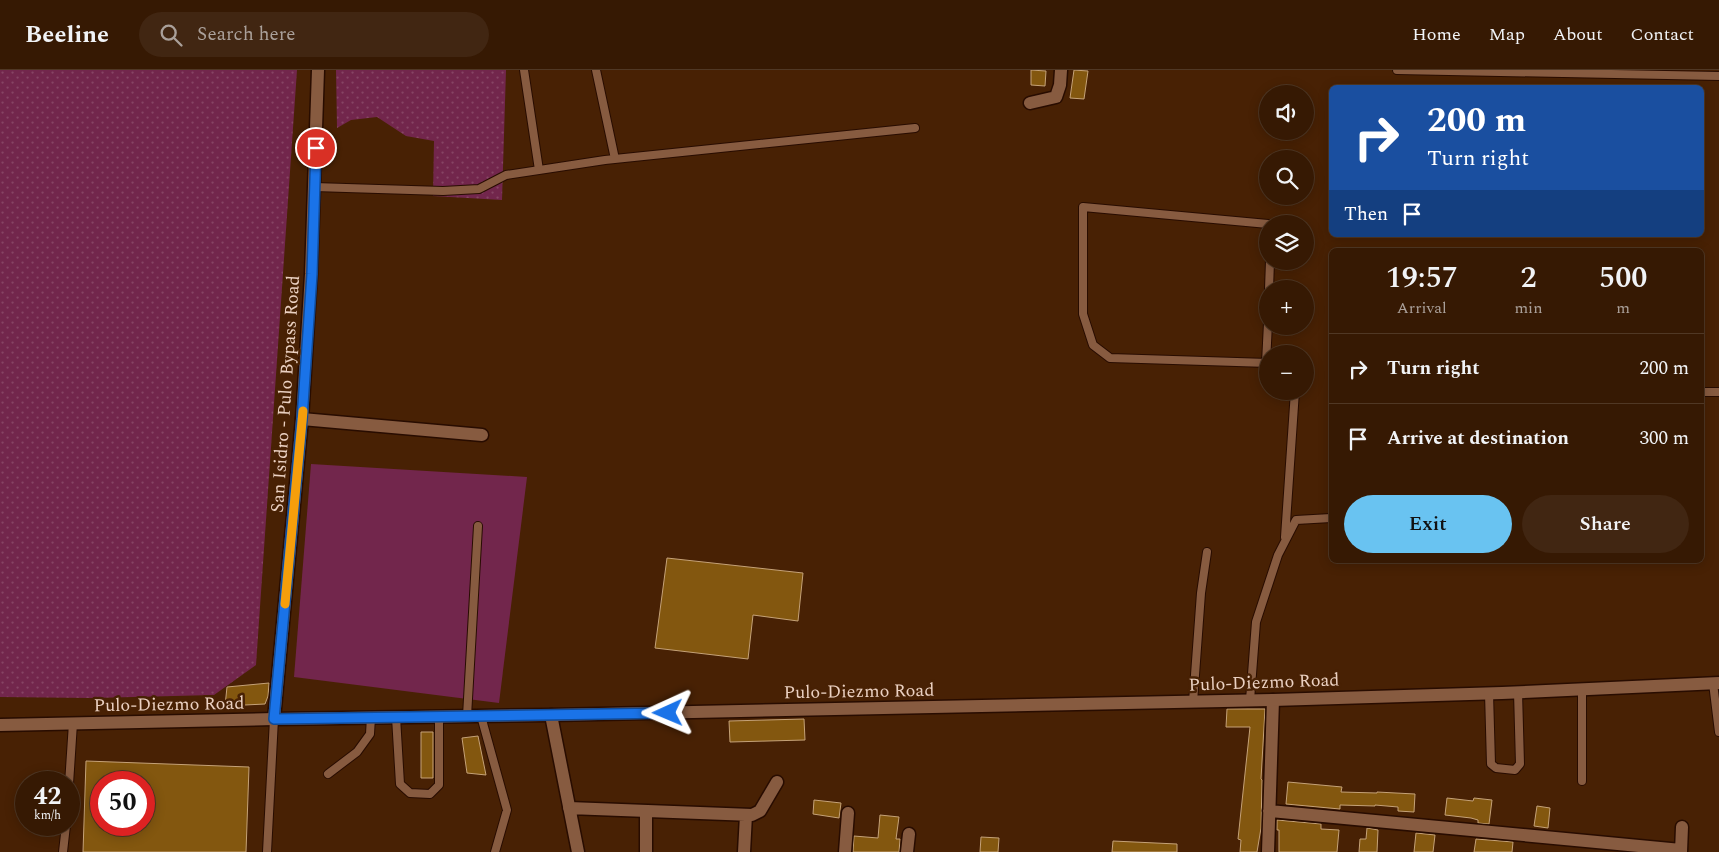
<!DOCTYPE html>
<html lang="en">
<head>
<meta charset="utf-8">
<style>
  body { margin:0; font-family:Spectral,serif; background:#412612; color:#f1f3f6; height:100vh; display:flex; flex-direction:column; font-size:19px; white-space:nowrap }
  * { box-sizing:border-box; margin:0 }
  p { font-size:16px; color:#aaa09a }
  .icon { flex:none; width:28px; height:28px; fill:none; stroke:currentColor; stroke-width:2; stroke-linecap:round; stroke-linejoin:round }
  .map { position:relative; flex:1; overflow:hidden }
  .panel { position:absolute; left:1329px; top:178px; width:375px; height:315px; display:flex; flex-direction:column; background:#361903; border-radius:8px; box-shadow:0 2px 12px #0003,0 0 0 1px #503825 }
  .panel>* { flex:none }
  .guide { position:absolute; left:1329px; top:15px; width:375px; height:152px; border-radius:8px; box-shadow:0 2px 12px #0003,0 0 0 1px #503825; background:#1a4fa0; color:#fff; overflow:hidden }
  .controls { position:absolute; left:1259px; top:15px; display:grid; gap:10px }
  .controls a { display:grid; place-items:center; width:55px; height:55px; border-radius:50%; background:#361903; box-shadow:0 2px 12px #0003,0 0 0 1px #503825; font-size:25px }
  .speed { position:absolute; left:15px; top:701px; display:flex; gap:10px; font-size:25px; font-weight:700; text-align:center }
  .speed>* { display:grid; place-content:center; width:65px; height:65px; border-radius:50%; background:#361903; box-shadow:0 2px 12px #0003,0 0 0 1px #503825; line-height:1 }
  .speed small { font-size:12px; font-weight:400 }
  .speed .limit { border:8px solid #d22; background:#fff; color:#111 }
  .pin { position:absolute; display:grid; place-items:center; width:42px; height:42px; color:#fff; margin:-21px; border:2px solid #fff; border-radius:50%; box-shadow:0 1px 5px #0007 }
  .me { position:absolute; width:55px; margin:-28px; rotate:269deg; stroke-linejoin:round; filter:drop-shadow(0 0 4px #0008) }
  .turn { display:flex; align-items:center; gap:18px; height:105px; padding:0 15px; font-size:22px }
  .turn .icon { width:65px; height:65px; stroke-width:2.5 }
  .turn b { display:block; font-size:35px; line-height:42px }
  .then { display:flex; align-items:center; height:48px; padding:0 15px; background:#0003; gap:10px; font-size:19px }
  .eta { display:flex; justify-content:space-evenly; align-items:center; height:85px; text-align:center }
  .eta b { font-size:30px; font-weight:600; line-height:35px }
  .button { display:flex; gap:10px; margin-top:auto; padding:10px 15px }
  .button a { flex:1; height:58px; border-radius:30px; background:#69c3f1; color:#111; font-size:20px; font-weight:600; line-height:58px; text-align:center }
  .button a+a { background:#412612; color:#f1f3f6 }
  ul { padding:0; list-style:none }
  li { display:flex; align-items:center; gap:15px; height:70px; padding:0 15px; border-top:1px solid #503825 }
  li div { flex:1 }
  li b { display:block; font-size:19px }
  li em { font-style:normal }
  header { display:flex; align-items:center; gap:30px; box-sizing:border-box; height:70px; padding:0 25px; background:#361903; border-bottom:1px solid #503825 }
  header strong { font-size:24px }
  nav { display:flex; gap:28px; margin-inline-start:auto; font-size:18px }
  .search { width:350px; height:45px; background:#412612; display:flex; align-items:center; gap:12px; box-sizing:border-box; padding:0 18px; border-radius:28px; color:#aaa09a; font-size:19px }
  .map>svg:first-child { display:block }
  .grass { fill:url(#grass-dots) }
  .garden { fill:#72264c }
  .building { fill:#83570f; stroke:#c5a278; fill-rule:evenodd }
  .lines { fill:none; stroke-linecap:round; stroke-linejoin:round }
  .service-casing { stroke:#280c00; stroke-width:10 }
  .minor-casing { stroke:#280c00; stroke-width:15 }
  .tertiary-casing { stroke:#280c00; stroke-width:15 }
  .secondary-casing { stroke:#280c00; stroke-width:15 }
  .service { stroke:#875b40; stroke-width:8 }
  .minor { stroke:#875b40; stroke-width:12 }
  .tertiary { stroke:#875b40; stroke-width:12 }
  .secondary { stroke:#875b40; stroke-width:12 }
  .route-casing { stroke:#114b97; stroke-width:12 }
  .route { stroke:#1a73e8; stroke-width:9 }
  .slow { stroke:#f59e0b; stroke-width:9 }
  .labels { text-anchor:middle; stroke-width:5; stroke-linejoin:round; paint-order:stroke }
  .street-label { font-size:18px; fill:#ebd1c2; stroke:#482104 }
</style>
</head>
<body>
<header>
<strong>Beeline</strong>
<div class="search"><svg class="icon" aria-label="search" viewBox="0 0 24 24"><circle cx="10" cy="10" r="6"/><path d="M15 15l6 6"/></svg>Search here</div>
<nav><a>Home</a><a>Map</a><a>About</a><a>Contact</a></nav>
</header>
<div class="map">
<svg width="1719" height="782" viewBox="0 0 1719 782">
  <defs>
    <pattern id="grass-dots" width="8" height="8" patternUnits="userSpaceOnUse" patternTransform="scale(1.25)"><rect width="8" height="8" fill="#72264c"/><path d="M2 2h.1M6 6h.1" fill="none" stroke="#864464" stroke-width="1.8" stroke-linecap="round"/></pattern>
  </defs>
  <rect width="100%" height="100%" fill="#482104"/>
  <path class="grass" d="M0,0H297L256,595L214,625L93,628L0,627Z
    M336,0H506L502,130L433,126L434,71L406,66L377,47L351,50L337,58Z"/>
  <path class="garden" d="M311,394L527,407L499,633L294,607Z"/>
  <path class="building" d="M1031,0L1046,1L1045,16L1031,15Z
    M1074,0L1088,1L1084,29L1070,28Z
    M667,488L803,503L798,551L753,545L748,589L655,578Z
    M269,613L268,626L265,634L225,636L227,617Z
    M1227,639H1265L1261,709L1262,710L1261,758L1257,782H1240L1241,770L1238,769L1250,657H1226Z
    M804,649L805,670L730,672L729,651Z
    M421,662H433V708H421Z
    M478,666L486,705L467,703L462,668Z
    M86,691L249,697L246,782H83ZM101,712H144V755H101Z
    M1288,712L1342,717L1341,722L1377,723V722L1415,724L1414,742L1398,741V737L1375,735V736L1340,735V739L1286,734Z
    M1447,728L1473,731L1474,728L1492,730L1489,754L1478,753V750L1471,748L1445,745Z
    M814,730L841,733L839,748L813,744Z
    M1537,736L1550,738L1548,758L1534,756Z
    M880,745L899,747L896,769H900L899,782H853L854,766L878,768Z
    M1277,750L1321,754V759L1339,760L1337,782H1279V760H1277Z
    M1367,758L1378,760L1377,782H1359L1360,769H1366Z
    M1416,763L1435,765L1433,782H1414Z
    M981,767L999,768L998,782H980Z
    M1476,769L1513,772L1512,782H1474Z
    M1113,771L1177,774V782H1112Z"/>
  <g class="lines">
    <g class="service-casing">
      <path id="service" d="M524,0L539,100
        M596,0L615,89
        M1397,0L1719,6
        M314,117L443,121L479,119L506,105L605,90L915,58
        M1268,154L1083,137V244L1093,275L1110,288L1268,293
        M1269,219L1270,191
        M1266,293L1268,253
        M1701,322H1719
        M1285,467L1295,321
        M1713,613L1719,662
        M1489,623L1491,694L1496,698L1515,700L1520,694L1518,622
        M1250,630L1256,552L1278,485L1296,450L1331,448
        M1193,632L1201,523L1207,482
        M467,646L478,456
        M481,646L507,740L495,782
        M396,647L400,714L410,723L430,724L439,715V647
        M328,704L357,682L370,664L371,647
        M1582,711V619
        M69,714L73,653
        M63,782L66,755
        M267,782L274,649"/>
    </g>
    <g class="minor-casing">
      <path id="minor" d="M1030,33L1056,27L1060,15L1061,0
        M302,349L482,365
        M551,645L578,782
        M569,738L752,745L760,741L777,712
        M646,741V782
        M1269,741L1681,780
        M744,782L746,745
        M845,782L848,743
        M907,782L909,764
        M1268,782L1273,630
        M1681,782L1682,757"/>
    </g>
    <g class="tertiary-casing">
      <path id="tertiary" d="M274,649L302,349L311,204L318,0"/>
    </g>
    <g class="secondary-casing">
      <path id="secondary" d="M0,655L274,649L551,645L1273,630L1502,623L1719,613"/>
    </g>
    <use href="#service" class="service"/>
    <use href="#minor" class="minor"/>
    <use href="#tertiary" class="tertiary"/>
    <use href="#secondary" class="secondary"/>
  </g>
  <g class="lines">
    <g class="route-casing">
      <path id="route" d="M316,78L312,204L302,349L274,649L668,643"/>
    </g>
    <use href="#route" class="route"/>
    <path class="slow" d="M285,534L303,341"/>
  </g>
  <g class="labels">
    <g class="street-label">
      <text transform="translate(285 324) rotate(-86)" y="6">San Isidro - Pulo Bypass Road</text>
      <text transform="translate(1264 612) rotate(-2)" y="6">Pulo-Diezmo Road</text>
      <text transform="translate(859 621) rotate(-1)" y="6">Pulo-Diezmo Road</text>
      <text transform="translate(169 634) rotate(-1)" y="6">Pulo-Diezmo Road</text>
    </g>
  </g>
</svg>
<div class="controls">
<a><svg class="icon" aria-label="sound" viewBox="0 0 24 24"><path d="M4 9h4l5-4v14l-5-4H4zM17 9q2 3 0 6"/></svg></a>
<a><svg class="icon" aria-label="search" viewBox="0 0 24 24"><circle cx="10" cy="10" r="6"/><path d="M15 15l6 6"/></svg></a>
<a><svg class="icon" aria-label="layers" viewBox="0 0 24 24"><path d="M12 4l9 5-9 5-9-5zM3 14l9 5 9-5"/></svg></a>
<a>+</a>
<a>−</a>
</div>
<div class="speed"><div>42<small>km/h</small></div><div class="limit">50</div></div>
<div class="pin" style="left:316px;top:78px;background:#d93025"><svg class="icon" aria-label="arrive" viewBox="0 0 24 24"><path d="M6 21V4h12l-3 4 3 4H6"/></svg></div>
<svg class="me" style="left:668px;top:643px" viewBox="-20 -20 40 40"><path d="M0-17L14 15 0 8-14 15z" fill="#1a73e8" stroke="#fff" stroke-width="4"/></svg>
<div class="guide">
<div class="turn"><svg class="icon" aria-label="right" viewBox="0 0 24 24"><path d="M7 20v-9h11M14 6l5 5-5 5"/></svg><div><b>200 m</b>Turn right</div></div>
<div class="then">Then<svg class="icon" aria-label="arrive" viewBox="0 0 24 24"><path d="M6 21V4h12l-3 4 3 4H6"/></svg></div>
</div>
<section class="panel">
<div class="eta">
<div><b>19:57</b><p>Arrival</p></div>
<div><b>2</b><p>min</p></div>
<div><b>500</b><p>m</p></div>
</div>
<ul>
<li><svg class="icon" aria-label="right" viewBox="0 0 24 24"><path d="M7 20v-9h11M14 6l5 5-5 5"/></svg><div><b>Turn right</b></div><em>200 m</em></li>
<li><svg class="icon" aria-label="arrive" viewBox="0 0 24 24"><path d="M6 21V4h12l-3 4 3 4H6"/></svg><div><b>Arrive at destination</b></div><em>300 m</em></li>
</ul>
<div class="button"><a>Exit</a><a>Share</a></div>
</section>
</div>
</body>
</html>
